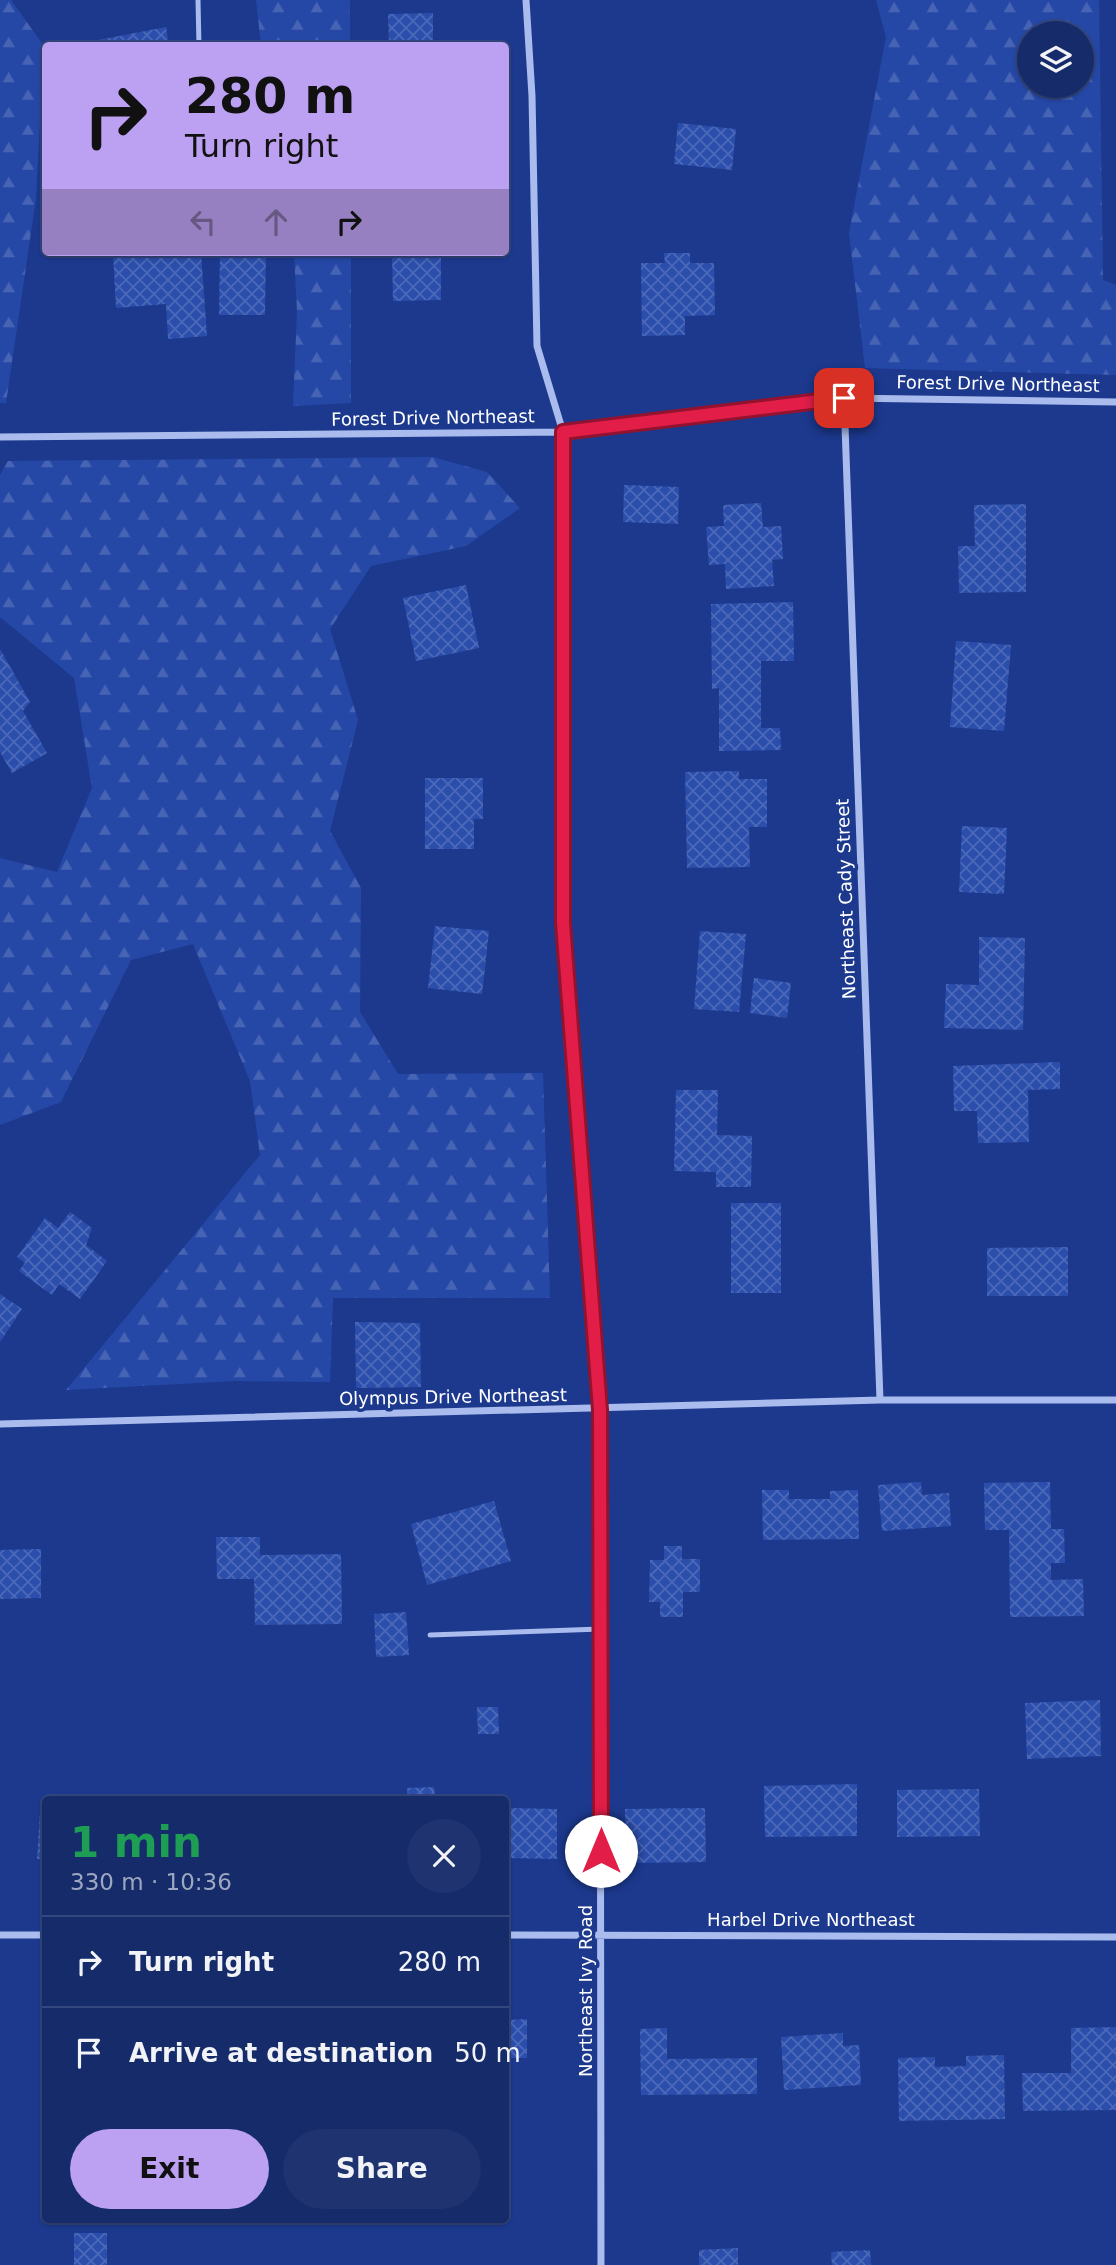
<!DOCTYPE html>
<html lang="en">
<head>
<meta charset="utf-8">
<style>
  body { margin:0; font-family:"DejaVu Sans",sans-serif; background:#1e3370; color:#f1f3f6; height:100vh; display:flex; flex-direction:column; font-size:26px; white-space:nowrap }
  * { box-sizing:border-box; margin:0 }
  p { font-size:23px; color:#9da7c1 }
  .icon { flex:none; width:38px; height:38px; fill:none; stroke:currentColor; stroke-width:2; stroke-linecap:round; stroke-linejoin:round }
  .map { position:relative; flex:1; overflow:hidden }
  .drawer { position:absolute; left:42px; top:1796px; width:467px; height:427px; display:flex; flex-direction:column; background:#152b6a; border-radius:7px; box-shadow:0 2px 5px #0004,0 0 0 2px #34477e }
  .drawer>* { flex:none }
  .banner { position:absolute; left:42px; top:42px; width:467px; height:214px; border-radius:7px; box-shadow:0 2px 5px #0004,0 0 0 2px #34477e; background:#bca0f2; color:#111; overflow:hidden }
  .fabs { position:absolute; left:1017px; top:21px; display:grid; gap:14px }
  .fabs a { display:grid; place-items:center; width:77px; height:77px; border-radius:50%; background:#152b6a; box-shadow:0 2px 5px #0004,0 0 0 2px #34477e; font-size:35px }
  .pin { position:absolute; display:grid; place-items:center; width:60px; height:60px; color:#fff; margin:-30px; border-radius:14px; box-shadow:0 4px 10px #0006 }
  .me { position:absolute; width:77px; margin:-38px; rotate:0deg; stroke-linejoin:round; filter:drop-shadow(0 0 5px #0008) }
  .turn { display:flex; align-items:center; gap:24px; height:147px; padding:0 28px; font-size:32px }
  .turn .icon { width:91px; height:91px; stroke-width:2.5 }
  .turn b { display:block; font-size:49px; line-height:60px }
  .lanes { display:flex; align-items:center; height:66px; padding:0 28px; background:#0003; justify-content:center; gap:35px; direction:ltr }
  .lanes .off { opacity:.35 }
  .round { display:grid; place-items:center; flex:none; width:74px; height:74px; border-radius:37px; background:#1e3370 }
  .overview { display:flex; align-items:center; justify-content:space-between; height:119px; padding:0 28px }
  h1 { font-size:42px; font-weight:600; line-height:52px; color:#1e9e55 }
  .cta { display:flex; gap:14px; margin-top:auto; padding:14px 28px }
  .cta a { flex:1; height:80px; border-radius:42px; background:#bca0f2; color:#111; font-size:28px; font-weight:600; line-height:80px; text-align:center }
  .cta a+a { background:#1e3370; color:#f1f3f6 }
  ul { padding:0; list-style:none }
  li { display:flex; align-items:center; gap:21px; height:91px; padding:0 28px; border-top:2px solid #34477e }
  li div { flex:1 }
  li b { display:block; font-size:26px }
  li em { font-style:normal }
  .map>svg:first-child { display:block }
  .forest { fill:url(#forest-firs); fill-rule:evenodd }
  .building { fill:url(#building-cross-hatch) }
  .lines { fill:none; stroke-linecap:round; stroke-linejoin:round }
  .lane { stroke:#aabced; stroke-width:5 }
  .street { stroke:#aabced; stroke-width:7 }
  .route-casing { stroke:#92132f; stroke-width:18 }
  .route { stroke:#e11d48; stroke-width:12 }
  .labels { text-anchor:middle; stroke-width:7; stroke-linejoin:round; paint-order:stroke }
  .street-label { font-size:18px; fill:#fff; stroke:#1c398e }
</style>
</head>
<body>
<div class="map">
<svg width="1116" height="2265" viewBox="0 0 1116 2265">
  <defs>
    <pattern id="forest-firs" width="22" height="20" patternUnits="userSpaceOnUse" patternTransform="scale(1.75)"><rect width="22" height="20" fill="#2548a7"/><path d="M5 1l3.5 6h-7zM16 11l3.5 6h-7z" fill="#4663b4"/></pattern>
    <pattern id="building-cross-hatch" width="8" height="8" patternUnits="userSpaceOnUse" patternTransform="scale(1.75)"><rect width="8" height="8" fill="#2b4eac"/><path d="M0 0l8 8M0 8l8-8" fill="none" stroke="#4b69b8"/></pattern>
  </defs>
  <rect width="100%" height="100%" fill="#1c398e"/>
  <path class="forest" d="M0,0H11L44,46L36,198L6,403H0Z
    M256,0H350V45H261Z
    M876,0H1099L1103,280L1116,285V375L865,368L849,233L886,37ZM1082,33V86H1029V33Z
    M294,252H351V403L293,406L297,311Z
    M432,457L487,472L520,508L466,546L371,566L330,629L358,720L330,831L361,888L360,1012L398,1074L543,1073L550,1298H333L330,1382L234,1381L66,1390L260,1155L250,1081L193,944L131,960L61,1102L0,1125V858L57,872L92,788L74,678L0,617V475L8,461Z"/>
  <path class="building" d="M433,13V46H389L388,14Z
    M166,27L169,46H78V44Z
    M678,123L736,129L732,170L674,164Z
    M113,252H201L207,336L168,339L166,304L116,308Z
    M220,252H266L265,315H219Z
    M392,252H441V300L393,301Z
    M664,253H690V263H714L715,315L685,316V335L642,336L641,263H665Z
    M624,485L679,487L678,524L623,522Z
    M761,503L763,527L781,526L783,559L772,560L774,586L726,589L725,564L709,565L706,527L724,526L723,505Z
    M1026,504V592L959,593L958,546H975L974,505Z
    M466,585L479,648L416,661L403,598Z
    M793,602L794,661H761V728H780L781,750L719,751V688L712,689L711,604Z
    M956,641L1011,645L1004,731L950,727Z
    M0,649L30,702L23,711L47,753L12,773L0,752Z
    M739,771V779H767V827H749L750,867L687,868L685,772Z
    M425,778H483V819H474V849H425Z
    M962,826L1007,828L1004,894L959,892Z
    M435,926L489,931L482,994L428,988Z
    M700,931L746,934L739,1012L694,1009Z
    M979,937L1025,938L1023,1030L944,1028L946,984L979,985Z
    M754,978L791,983L787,1018L750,1013Z
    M1060,1062V1089L1028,1090L1029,1142L978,1143L977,1111H954L953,1066Z
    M676,1090H718L717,1135L752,1136L751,1187H716V1172L674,1171Z
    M731,1203H781V1293H731Z
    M70,1212L92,1228L86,1245L107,1261L80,1299L59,1284L52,1295L19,1271L25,1263L17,1257L45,1218L58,1228Z
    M1068,1247V1296H987V1248Z
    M0,1294L22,1309L0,1342Z
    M355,1322L420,1323L421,1387L356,1388Z
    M921,1482L922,1495L949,1493L951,1526L882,1531L878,1485Z
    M1050,1482L1051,1529H1064L1065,1563H1051V1580L1083,1579L1084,1616L1010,1617L1009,1530H985L984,1483Z
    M762,1490H789V1499H830V1491L858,1490L859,1539L763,1540Z
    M494,1501L511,1561L427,1585L411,1524Z
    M216,1537H260V1555L341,1554L342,1624L255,1625L254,1579H217Z
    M664,1546H682V1559H700V1592H683V1617H660V1602H649L650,1560H664Z
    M41,1549V1598L0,1599V1550Z
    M406,1612L409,1655L376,1657L374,1614Z
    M1100,1700L1101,1756L1027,1759L1025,1703Z
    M477,1707H498L499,1734H478Z
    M857,1784V1836L765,1837L764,1786Z
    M434,1787L435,1799H408L407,1788Z
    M979,1789L980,1836L897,1837V1790Z
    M506,1808L557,1809V1859L506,1858Z
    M705,1808L706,1862L626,1863L625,1809Z
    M40,1812H46V1859H37Z
    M527,2019V2058H506V2020Z
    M1116,2027V2110L1023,2111L1022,2073H1071V2028Z
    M667,2028V2059L757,2058V2094L641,2095L640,2029Z
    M843,2033V2046L859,2045L861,2085L784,2090L781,2037Z
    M1004,2055L1005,2119L899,2121L898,2058L935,2057V2067L966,2066V2056Z
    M74,2233H107V2265H74Z
    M738,2248V2265H699V2250Z
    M870,2250L871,2265H832L831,2252Z"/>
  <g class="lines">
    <path class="lane" d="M198,0L199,46
      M430,1635L601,1629"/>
    <path class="street" d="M526,0L532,96L537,346L563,432V923L600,1410L601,2265
      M844,398L880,1400
      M0,437L563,432L844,398L1116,402
      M0,1424L880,1400H1116
      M0,1935H46
      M506,1935L1116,1937"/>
  </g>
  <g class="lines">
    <g class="route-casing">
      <path id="route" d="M601,1851L600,1410L563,923V432L844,398"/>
    </g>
    <use href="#route" class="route"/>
  </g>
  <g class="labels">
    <g class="street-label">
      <text transform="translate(998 384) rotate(1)" y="6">Forest Drive Northeast</text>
      <text transform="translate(433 418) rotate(-1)" y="6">Forest Drive Northeast</text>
      <text transform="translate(846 899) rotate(-92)" y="6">Northeast Cady Street</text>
      <text transform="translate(453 1397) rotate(-1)" y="6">Olympus Drive Northeast</text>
      <text x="811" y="1926">Harbel Drive Northeast</text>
      <text transform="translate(586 1991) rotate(-90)" y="6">Northeast Ivy Road</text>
    </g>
  </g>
</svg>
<div class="fabs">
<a><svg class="icon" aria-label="layers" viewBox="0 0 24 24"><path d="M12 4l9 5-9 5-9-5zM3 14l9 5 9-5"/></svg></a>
</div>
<div class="pin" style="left:844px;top:398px;background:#d93025"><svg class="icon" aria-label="arrive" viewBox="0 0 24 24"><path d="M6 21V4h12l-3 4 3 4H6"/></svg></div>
<svg class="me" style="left:601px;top:1851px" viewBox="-20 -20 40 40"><circle r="19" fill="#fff"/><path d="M0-13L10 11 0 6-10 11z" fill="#e11d48"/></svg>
<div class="banner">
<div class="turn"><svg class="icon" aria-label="right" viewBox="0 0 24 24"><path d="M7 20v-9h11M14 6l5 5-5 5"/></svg><div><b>280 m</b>Turn right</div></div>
<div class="lanes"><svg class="icon off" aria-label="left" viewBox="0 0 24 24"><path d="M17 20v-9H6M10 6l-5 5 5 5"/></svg><svg class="icon off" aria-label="ahead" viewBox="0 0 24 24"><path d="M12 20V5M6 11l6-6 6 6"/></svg><svg class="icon" aria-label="right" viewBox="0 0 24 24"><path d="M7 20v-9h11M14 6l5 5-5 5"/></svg></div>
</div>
<section class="drawer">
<div class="overview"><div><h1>1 min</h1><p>330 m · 10:36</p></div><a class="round"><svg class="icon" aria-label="close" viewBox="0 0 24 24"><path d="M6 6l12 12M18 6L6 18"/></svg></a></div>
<ul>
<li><svg class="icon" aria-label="right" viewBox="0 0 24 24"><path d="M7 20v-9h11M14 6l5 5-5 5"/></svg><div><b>Turn right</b></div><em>280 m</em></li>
<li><svg class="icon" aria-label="arrive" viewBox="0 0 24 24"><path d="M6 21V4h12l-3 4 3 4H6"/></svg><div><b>Arrive at destination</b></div><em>50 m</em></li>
</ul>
<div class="cta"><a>Exit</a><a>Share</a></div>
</section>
</div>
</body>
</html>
